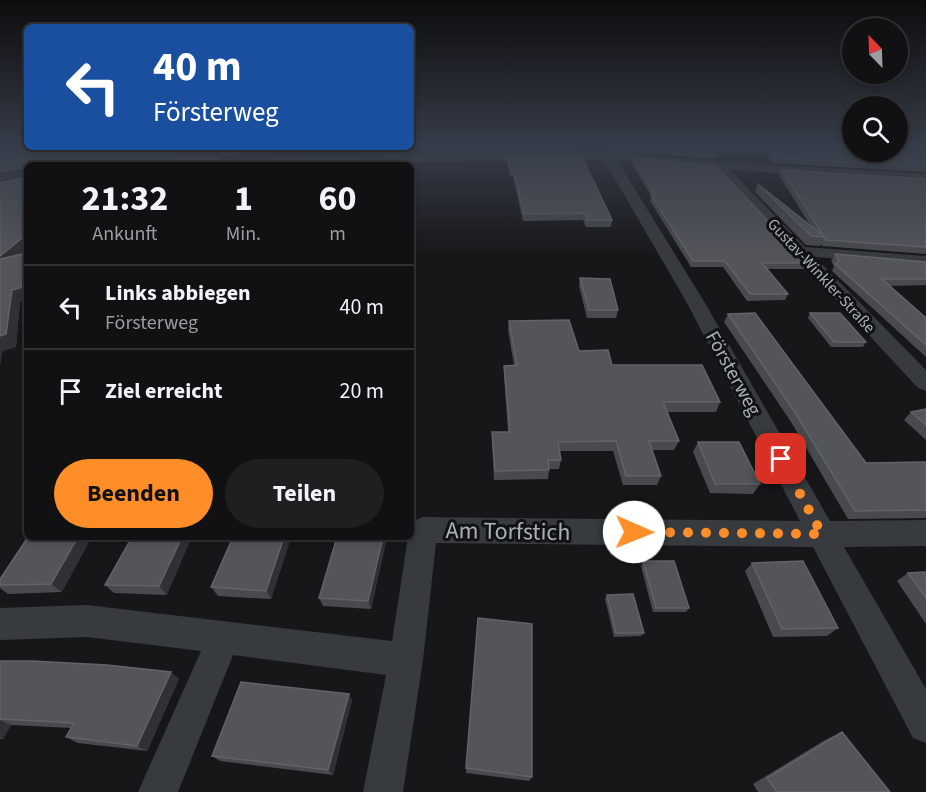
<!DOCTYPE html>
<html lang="de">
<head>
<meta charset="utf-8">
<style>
  body { margin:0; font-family:"Source Sans 3",sans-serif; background:#1e1f21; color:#f1f3f6; height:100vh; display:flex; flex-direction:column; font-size:22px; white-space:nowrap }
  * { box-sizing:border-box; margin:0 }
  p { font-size:20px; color:#9c9da0 }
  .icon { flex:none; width:33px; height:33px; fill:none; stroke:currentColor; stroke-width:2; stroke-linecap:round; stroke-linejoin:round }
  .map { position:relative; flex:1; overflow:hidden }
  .panel { position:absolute; left:24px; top:162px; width:390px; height:378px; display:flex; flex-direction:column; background:#111113; border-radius:9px; box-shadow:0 3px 9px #0003,0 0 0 2px #303133 }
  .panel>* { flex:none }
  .banner { position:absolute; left:24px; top:24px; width:390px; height:126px; border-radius:9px; box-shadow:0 3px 9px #0003,0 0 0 2px #303133; background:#1a4fa0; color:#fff; overflow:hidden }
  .needle { width:39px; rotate:337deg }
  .tools { position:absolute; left:842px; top:18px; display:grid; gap:12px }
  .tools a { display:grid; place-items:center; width:66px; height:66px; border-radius:50%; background:#111113; box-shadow:0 3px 9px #0003,0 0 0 2px #303133; font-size:30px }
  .pin { position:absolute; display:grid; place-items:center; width:51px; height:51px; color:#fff; margin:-26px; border-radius:12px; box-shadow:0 3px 9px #0006 }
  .me { position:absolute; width:66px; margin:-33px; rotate:91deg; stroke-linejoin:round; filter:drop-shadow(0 0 4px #0008) }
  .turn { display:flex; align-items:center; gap:21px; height:126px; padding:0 30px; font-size:27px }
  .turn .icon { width:78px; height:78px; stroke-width:2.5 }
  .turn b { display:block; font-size:42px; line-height:51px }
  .eta { display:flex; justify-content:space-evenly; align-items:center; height:102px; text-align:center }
  .eta b { font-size:36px; font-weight:700; line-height:42px }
  .primary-button { display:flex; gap:12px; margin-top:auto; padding:12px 30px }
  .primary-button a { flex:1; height:69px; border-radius:36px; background:#ff8e29; color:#111; font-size:24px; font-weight:700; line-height:69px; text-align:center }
  .primary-button a+a { background:#1e1f21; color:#f1f3f6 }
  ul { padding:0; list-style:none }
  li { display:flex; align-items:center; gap:18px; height:84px; padding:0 30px; border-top:2px solid #303133 }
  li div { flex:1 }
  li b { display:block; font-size:22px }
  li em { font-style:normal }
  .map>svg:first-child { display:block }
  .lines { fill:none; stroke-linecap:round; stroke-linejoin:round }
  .minor { fill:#373a3e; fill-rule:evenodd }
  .wall { fill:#484a4e }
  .shaded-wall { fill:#303134 }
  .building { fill:#53555a; stroke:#606369; stroke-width:1.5 }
  .route { stroke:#ff8e29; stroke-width:10; stroke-dasharray:0 18 }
  .labels { text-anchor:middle; stroke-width:6; stroke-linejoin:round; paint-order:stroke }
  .far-street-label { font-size:16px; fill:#a8b1ba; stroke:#121214 }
  .street-label { font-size:20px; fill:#a8b1ba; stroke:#121214 }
  .near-street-label { font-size:24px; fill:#a8b1ba; stroke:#121214 }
</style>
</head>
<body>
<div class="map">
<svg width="926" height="792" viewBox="0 0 926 792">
  <rect width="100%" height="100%" fill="#171719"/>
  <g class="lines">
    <path class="minor" d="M556,151L608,152L719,162L926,174V182L730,170L805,247L926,256V266L815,257L926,370V391L918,388L715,169L617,160L705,303L830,521L926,520V546L844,547L926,689V743L913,738L813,547L436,543L423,660L403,792H363L386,675L233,655L178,792H138L201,651L87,637L0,640V608L87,605L392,641L408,537H411L413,521L423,517L800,521L687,303L604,160L183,165L189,161L215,158Z"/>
  </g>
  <path class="wall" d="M0,147H262L247,155L27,165V252L25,254L27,253V300L20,302L16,347L2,351L0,365Z
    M437,147H576L575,149L441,151V149L437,148Z
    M622,147H705L716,155L715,159L625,151Z
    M762,147H926V172L772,163Z
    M507,157L612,220L611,227H586L583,220L523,221L513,176H510L507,163Z
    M633,158L808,263L805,269H767L788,294L785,300L747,301L723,267H691L650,201L651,196L632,164Z
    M782,170L926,179V254L822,246L821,244L820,246L806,245L755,192L758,184L810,225L779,175Z
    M835,254L926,262V285L889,286L926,318V357L832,271L834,266L831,261Z
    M580,278L618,310L616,318H587L579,286Z
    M810,313L866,342L863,347H831L808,318Z
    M728,314L866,463L926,462V518L848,519L791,422L724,322Z
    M509,321L612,365L720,402L716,412H667L679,441L674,450H652L661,476L657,485H623L613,451H560L561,460L559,469H549L548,479L494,480L492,441V432H508L504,375V366L514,365L508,330Z
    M926,409V440L904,420L911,412Z
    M698,442L760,484L753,494L710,493L693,452Z
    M28,537L62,592L8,594L0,588V579Z
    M132,537L167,595L114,593L105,585Z
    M233,537H291L271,599L218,596L211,587Z
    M337,537H387L371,609L323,606L319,598Z
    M643,561L689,608L686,612H653L641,566Z
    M752,563L838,628L827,636L773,637L745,571Z
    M926,572V624L897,581L908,573Z
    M607,595L644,633L641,636L614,637L605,599Z
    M478,618L532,777L529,781L466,773Z
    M0,661L179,679L147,751L78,743L66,737L71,728L11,725L3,739H0Z
    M352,700L333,775L220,761L212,756Z
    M842,732L890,792H758L753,784L825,740Z"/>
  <path class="shaded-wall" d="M245,147H262L247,155Z
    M185,149L189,159L182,163L178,153Z
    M223,157L226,165H207Z
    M21,168L27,179L0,183V172Z
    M27,234V252L4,272L0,266V256Z
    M27,286V300L20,302L16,347L2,351L0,365V336L12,290Z
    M78,537H92L62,592L51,584Z
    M182,537H192L167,595L159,586Z
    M284,537H291L271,599L266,591Z
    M383,537H387L371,609L368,601Z
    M171,672L179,679L147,751L137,746Z
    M349,694L352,700L333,775L328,770Z
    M0,720L11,725L3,739L0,738Z"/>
  <path class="building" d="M0,147H216L185,149L178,153L179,157H223L207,165H27V234L0,256V183L23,178V171L21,168L0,172Z
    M625,147H705L716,155L626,147Z
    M767,147H852V152H897V147H926V167L774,158Z
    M507,157H582L612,220H587L585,213L524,214L513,169H510Z
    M633,158L716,166L808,263H762L788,294H750L725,261H693L651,195H655Z
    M782,170L926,179V247L826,240Z
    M758,184L825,237L811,236Z
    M27,253V286L12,290L6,334L0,336V259Z
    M835,254L926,262V279H882L926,318V345L835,264L839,261Z
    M580,278L610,279L618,310H589Z
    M755,313L866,463L926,462V510L855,511L796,414L728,314Z
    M810,313H840L866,342H834Z
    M569,320L579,351L608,350L612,365H702L720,402H663L679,441H649L661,476H626L616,441L558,442L561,460H548L549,470L495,471L492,432H510L504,366L517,365L509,321Z
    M926,409V425L911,412Z
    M698,442H739L760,484H715Z
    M28,537H78L51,584L0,585V579Z
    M132,537H182L159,586L105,585Z
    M233,537H284L266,591L211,587Z
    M337,537H383L368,601L319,598Z
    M643,561H674L689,608H656Z
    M803,561L838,628L782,629L752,563Z
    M926,572V598L908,573Z
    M633,594L644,633H616L607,595Z
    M478,618L532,624V777L466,768Z
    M0,661H32L107,665L171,672L137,746L66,737L74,723L0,719Z
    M241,682L349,694L328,770L212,756Z
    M842,732L890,792H777L767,778Z"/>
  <linearGradient id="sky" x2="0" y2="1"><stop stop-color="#0d0d0e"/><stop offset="0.57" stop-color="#363c49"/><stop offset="1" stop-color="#363c49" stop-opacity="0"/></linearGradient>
  <rect width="926" height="257" fill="url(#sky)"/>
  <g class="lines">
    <path class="route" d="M634,532L822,534L781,459"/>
  </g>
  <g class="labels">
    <g class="far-street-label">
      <text transform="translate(822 275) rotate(47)" y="6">Gustav-Winkler-Straße</text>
    </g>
    <g class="street-label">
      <text transform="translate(734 373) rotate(61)" y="7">Försterweg</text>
    </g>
    <g class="near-street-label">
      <text transform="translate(508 531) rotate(1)" y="8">Am Torfstich</text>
    </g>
  </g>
</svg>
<div class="tools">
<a><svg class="needle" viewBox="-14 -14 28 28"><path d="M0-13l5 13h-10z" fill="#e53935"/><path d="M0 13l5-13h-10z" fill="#9c9da0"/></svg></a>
<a><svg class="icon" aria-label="search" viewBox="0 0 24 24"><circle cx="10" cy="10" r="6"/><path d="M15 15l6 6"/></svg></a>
</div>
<div class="pin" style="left:781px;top:459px;background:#d93025"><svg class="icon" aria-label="arrive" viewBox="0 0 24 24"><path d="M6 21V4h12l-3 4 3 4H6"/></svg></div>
<svg class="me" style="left:634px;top:532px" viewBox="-20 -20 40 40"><circle r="19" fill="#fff"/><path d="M0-13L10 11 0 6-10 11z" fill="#ff8e29"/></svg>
<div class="banner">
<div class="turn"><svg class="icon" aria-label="left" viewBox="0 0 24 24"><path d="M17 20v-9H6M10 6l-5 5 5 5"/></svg><div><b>40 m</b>Försterweg</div></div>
</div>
<section class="panel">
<div class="eta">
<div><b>21:32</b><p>Ankunft</p></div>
<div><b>1</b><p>Min.</p></div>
<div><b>60</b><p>m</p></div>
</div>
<ul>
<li><svg class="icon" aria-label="left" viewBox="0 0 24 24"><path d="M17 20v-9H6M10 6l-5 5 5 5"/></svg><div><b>Links abbiegen</b><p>Försterweg</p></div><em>40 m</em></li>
<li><svg class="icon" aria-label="arrive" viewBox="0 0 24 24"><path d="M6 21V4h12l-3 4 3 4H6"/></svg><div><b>Ziel erreicht</b></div><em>20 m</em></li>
</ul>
<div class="primary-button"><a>Beenden</a><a>Teilen</a></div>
</section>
</div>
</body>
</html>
